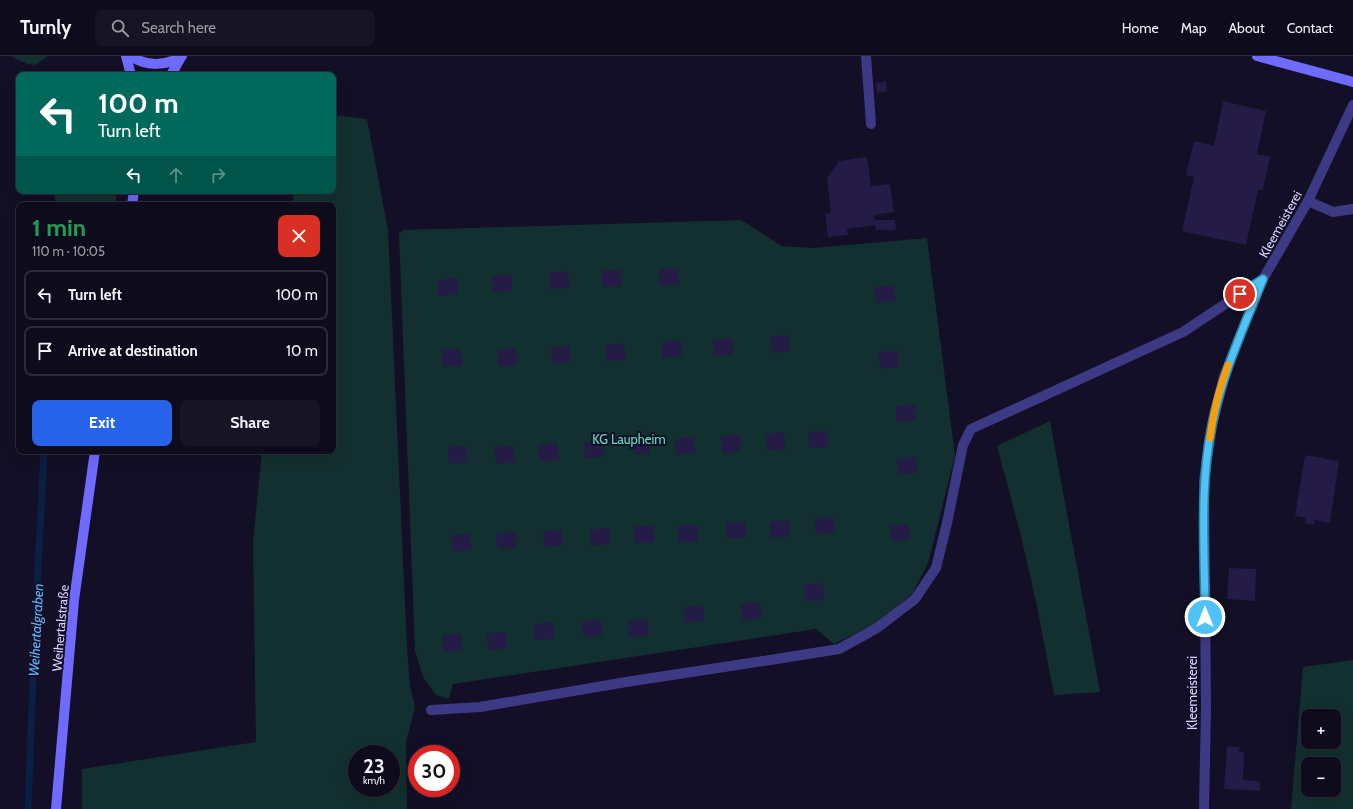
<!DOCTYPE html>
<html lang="en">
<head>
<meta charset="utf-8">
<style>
  body { margin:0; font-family:Cabin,sans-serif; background:#171425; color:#f1f3f6; height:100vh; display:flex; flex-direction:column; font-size:15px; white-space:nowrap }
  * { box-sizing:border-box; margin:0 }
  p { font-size:13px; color:#9b9ba3 }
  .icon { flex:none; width:22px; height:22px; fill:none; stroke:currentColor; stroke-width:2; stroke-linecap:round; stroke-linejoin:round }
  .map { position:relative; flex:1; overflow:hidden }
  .side { position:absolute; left:16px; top:146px; width:320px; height:252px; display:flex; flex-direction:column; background:#0e0b1c; border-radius:8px; box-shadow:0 4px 16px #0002,0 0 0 1px #2e2b3b }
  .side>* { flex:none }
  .banner { position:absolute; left:16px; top:16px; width:320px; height:122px; border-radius:8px; box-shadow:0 4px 16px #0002,0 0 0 1px #2e2b3b; background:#00695c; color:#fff; overflow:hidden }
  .tools { position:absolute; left:1301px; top:653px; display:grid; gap:8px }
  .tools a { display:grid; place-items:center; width:40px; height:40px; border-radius:8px; background:#0e0b1c; box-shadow:0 4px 16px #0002,0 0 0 1px #2e2b3b; font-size:20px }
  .speed { position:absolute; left:348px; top:689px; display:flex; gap:8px; font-size:20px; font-weight:700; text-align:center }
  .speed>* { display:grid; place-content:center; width:52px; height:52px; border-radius:50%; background:#0e0b1c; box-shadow:0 4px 16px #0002,0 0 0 1px #2e2b3b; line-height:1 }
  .speed small { font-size:10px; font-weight:400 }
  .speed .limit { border:6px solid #d22; background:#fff; color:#111 }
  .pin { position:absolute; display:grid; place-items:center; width:34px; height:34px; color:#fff; margin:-17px; border:2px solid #fff; border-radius:50%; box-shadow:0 1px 4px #0007 }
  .me { position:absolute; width:44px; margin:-22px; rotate:0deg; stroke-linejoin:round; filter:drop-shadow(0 0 3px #0008) }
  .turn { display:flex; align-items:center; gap:14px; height:84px; padding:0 16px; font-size:18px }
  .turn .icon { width:52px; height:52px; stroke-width:2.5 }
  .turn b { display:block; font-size:28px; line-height:34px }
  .lanes { display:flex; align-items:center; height:38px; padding:0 16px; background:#0003; justify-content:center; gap:20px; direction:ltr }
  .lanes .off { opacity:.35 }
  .round { display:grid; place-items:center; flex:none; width:42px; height:42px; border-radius:8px; background:#171425 }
  .overview { display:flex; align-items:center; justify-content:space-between; height:68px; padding:0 16px }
  h1 { font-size:24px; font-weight:800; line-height:30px; color:#1e9e55 }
  .primary-button { display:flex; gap:8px; margin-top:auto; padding:8px 16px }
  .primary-button a { flex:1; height:46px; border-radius:8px; background:#2563eb; color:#fff; font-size:16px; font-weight:800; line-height:46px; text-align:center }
  .primary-button a+a { background:#171425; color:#f1f3f6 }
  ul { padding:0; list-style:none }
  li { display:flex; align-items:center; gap:12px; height:50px; margin:0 8px 6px; padding:0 8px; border:2px solid #2e2b3b; border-radius:8px }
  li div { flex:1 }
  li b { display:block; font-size:15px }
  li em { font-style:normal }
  header { display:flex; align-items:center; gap:24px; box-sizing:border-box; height:56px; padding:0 20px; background:#0e0b1c; border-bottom:1px solid #2e2b3b }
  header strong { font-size:19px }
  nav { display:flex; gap:22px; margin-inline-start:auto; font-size:14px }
  .search { width:280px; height:36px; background:#171425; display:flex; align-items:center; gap:10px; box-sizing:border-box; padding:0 14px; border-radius:8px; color:#9b9ba3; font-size:15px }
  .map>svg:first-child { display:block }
  .green { fill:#12302f; fill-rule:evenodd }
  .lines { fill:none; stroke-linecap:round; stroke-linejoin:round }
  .stream { stroke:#0a1f44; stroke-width:7 }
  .building { fill:#241b47 }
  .lane { stroke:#3d3a85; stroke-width:10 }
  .street { stroke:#3d3a85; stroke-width:10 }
  .secondary { stroke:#6f6bff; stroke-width:10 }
  .route-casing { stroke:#337fa1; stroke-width:10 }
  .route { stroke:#4fc3f7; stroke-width:7 }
  .slow { stroke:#f59e0b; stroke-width:7 }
  .labels { text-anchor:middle; stroke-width:4; stroke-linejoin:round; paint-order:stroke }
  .street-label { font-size:13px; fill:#d9d4ff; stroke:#130f26 }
  .park-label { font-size:13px; fill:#5fe0c0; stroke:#130f26 }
  .water-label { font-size:14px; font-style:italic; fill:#62b6ff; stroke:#130f26 }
</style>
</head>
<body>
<header>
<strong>Turnly</strong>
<div class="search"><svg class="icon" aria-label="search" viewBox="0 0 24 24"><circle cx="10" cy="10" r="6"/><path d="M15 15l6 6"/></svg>Search here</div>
<nav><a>Home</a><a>Map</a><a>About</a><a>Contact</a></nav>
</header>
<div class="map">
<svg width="1353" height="753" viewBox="0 0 1353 753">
  <rect width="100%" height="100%" fill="#130f26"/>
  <path class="green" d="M11,0H48L36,9L27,8Z
    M333,59L367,63L388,174L407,592L410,630L415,651L406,686L407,753H82V713L256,686L253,486L262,395H333V149H292L294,135H333ZM357,698H391V732H357Z
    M54,135H117L115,149H56Z
    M741,164L782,190L813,192L927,182L955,400L928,507L912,538L873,569L834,588L816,573L453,628L449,643L436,639L423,621L415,595L399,178L404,174Z
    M1050,365L1100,636L1054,639L1037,550L1020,476L997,390Z
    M1353,604V753H1291L1303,611ZM1308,660H1334V686H1308ZM1308,708H1334V734H1308Z"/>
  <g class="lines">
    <path class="stream" d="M28,753L35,572L44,395"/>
  </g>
  <path class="building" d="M886,25L887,35L877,37L876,27Z
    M1223,45L1266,55L1257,98L1270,101L1263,134H1258L1246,189L1182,175L1194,121L1186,119L1194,85L1214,90Z
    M867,101L871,130L890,128L894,156L874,159L875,164H895L896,174H876L875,169L847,173L848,179L828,181L825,158L831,157L827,122L839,105Z
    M678,212L679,228L660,230L659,213Z
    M620,214L621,230L602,231L601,215Z
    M568,215L569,232L550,233L549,217Z
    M511,218L512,235L493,236L492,220Z
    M457,222L458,238L439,240L438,224Z
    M894,229L895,246L876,247L875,231Z
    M789,279L791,295L772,297L770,281Z
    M732,282L733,299L714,300L713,284Z
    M680,284L682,300L663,302L661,286Z
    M624,287L626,304L607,305L605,289Z
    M569,289L571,306L552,307L551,291Z
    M516,292L517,309L498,310L497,294Z
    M460,293L462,309L443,311L442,294Z
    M898,295L899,311L880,313L879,296Z
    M915,349L916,365L897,366L896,350Z
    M827,375L828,391L809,392L808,376Z
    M784,376L785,393L767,394L765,378Z
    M740,379L741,395L722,397L721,380Z
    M694,381L695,397L676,399L675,383Z
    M649,382L650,398L635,399L633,383Z
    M603,384L604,401L585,402L584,386Z
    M557,387L559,404L540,405L538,389Z
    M467,390V406L449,408L448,391Z
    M513,390L515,406L496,408L494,391Z
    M1305,399L1339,405L1330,467L1315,464L1314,469L1305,467L1306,462L1295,460Z
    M916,401L917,417L898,419L897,402Z
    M834,461L835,477L816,479L815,462Z
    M789,464L790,480L771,482L770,466Z
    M745,465L746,481L727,482L726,466Z
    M909,468L910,484L891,485L890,469Z
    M653,469L654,486L635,487L634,471Z
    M697,469L698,485L679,487L678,470Z
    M609,472L610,488L591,490L590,474Z
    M562,473L563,489L544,491L543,475Z
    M515,475L517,492L498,493L496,477Z
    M470,478L472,494L453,496L451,479Z
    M1229,512L1256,513L1255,545L1227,543Z
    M823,527L824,544L805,545L804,529Z
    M760,546L761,563L742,564L741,548Z
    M703,549L704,565L685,567L684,551Z
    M647,563L648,580L629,581L628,565Z
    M601,564L602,580L583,581L582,565Z
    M553,566L554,583L535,584L534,568Z
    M506,576L507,592L488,594L487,577Z
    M461,578L462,594L443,596L442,579Z
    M1227,690L1240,691L1239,696H1244L1243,724L1260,725V735L1224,733Z"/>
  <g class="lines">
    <path class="lane" d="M866,0L871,68
      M1308,145L1333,156L1353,153
      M431,654L480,651L626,626L770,604L839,593L877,572L915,543L936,512L947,467L963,389L971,373L1183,276L1263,223"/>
    <path class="street" d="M1204,753L1206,653L1204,424L1212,370L1224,320L1263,223L1308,145L1353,49"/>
    <path class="secondary" d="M126,0L131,19
      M131,0C146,11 167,10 182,0
      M1257,0L1353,26
      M171,19L181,1
      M132,149L134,135
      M56,753L74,544L95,395"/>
  </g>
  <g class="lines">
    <g class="route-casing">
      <path id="route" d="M1205,561C1205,498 1199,432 1212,369C1222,318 1244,271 1263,223L1240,238"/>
    </g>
    <use href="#route" class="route"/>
    <path class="slow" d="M1210,382C1213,358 1219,332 1228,309"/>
  </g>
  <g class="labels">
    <g class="street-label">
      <text transform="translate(1280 168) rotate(-61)" y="5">Kleemeisterei</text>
      <text transform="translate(60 572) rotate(-85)" y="5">Weihertalstraße</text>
      <text transform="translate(1192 637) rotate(-90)" y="5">Kleemeisterei</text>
    </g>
    <g class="park-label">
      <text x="629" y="388">KG Laupheim</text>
    </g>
    <g class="water-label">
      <text transform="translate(36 574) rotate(-87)" y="5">Weihertalgraben</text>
    </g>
  </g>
</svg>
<div class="tools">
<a>+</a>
<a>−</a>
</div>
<div class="speed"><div>23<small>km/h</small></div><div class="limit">30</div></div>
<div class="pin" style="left:1240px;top:238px;background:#d93025"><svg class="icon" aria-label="arrive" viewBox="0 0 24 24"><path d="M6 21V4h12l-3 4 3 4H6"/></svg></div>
<svg class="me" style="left:1205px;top:561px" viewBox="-20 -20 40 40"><circle r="17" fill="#4fc3f7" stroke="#fff" stroke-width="3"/><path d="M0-11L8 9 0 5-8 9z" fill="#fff"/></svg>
<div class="banner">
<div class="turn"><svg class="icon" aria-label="left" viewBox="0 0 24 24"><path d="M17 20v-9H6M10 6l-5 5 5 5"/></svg><div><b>100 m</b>Turn left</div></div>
<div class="lanes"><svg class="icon" aria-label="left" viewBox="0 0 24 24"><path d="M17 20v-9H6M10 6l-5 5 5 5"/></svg><svg class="icon off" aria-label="ahead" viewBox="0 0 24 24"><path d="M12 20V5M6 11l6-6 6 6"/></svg><svg class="icon off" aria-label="right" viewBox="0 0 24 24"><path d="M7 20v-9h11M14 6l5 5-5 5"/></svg></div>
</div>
<section class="side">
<div class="overview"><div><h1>1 min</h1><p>110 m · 10:05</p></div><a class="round" style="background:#d93025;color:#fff"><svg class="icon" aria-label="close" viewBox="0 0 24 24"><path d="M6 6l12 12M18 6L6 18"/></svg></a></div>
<ul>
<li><svg class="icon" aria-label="left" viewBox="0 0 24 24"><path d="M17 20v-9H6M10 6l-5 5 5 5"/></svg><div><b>Turn left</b></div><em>100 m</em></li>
<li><svg class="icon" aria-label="arrive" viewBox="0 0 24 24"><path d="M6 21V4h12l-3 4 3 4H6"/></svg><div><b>Arrive at destination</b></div><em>10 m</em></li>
</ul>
<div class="primary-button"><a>Exit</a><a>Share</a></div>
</section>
</div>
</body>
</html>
